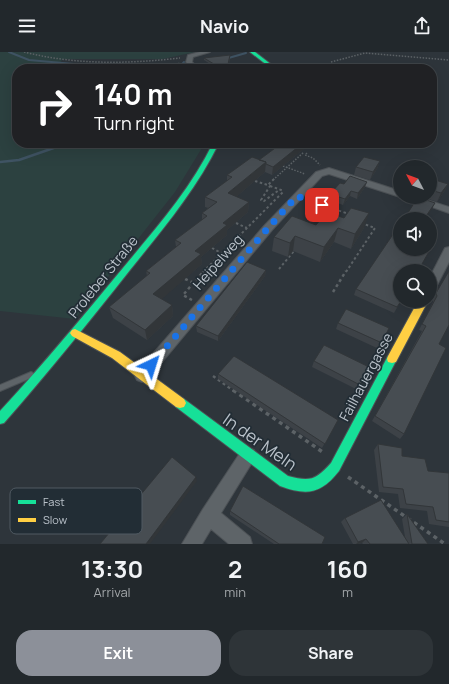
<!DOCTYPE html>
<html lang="en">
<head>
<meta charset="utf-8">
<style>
  body { margin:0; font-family:Manrope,sans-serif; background:#2e3438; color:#f1f3f6; height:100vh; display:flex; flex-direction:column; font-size:15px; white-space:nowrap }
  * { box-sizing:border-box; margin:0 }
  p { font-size:13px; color:#a2a6a9 }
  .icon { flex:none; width:22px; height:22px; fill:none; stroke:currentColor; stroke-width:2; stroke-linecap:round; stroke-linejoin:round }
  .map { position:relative; height:492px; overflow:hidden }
  .sheet { display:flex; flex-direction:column; background:#22282c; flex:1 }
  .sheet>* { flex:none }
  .banner { position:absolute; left:12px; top:12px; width:425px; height:84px; border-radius:16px; box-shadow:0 4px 16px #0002,0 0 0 1px #3f4448; background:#202124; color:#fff; overflow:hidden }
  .needle { width:26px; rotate:311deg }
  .buttons { position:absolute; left:393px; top:108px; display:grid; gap:8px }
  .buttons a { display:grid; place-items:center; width:44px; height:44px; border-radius:50%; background:#22282c; box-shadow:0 4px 16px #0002,0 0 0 1px #3f4448; font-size:20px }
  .pin { position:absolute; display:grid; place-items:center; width:34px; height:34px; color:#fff; margin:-17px; border-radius:8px; box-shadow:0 2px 6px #0006 }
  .me { position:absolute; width:44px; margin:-22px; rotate:41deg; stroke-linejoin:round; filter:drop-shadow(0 0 3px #0008) }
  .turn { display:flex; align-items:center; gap:14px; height:84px; padding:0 16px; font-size:18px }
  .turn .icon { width:52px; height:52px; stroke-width:2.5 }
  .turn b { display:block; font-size:28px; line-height:34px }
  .eta { display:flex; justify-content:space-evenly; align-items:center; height:68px; text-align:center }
  .eta b { font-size:24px; font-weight:700; line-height:28px }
  .primary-button { display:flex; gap:8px; margin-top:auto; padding:8px 16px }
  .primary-button a { flex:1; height:46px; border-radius:16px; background:#8c9099; color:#fff; font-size:16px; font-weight:700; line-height:46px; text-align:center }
  .primary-button a+a { background:#2e3438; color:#f1f3f6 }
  header { display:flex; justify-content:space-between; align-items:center; height:52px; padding:0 16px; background:#22282c; font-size:18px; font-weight:700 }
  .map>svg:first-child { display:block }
  .green { fill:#2c4140 }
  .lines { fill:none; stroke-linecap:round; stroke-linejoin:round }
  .stream-far1 { stroke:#3f5363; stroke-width:2 }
  .stream { stroke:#3f5363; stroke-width:2.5 }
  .lane-casing { stroke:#4c5155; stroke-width:2 }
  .street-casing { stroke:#4c5155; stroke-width:2 }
  .fast-casing { stroke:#4c5155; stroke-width:2 }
  .slow-casing { stroke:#4c5155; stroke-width:2 }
  .path-far3 { stroke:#5c6266; stroke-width:1.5; stroke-dasharray:1.5 1.5; stroke-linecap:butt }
  .path-far2 { stroke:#5c6266; stroke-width:2; stroke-dasharray:2.5 2.5; stroke-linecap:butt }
  .path-far1 { stroke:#5c6266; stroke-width:2.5; stroke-dasharray:3 3; stroke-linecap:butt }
  .path { stroke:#5c6266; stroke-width:3.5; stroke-dasharray:4 4; stroke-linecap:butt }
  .lane { fill:#5e6468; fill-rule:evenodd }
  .street { fill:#5e6468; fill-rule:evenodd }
  .fast { fill:#16e098; fill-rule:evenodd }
  .slow { fill:#ffcf43; fill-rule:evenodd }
  .wall { fill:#3d4247 }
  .shaded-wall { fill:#323639 }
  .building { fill:#474d52; stroke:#323639 }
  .route { stroke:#1a73e8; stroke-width:7; stroke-dasharray:0 12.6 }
  .labels { text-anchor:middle; stroke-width:3.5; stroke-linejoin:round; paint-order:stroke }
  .street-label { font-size:14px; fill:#bac2ca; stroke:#222d35 }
  .near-street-label { font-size:17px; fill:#bac2ca; stroke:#222d35 }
  .key { fill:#222d35; stroke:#505a62; stroke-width:1 }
  .key-label { font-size:11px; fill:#bac2ca }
</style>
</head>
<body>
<header><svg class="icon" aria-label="menu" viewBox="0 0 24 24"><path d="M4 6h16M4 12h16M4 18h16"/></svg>Navio<svg class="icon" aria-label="share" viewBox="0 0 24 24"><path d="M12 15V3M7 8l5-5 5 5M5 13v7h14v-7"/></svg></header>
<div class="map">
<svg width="449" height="492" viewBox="0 0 449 492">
  <rect width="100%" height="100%" fill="#2e353b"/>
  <path class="green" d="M0,0H195L163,7H63L58,13L153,14L155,17H17V91H205L175,140L75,267L0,259Z"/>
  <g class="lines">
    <path class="stream-far1" d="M9,0L29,8L119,16L160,14
      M225,7L246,1
      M178,17L184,10"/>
    <path class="stream" d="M0,110L19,108L68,91"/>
    <g class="lane-casing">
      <path id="lane" d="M31,320L33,321L35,323L33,325L0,339V333Z"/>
    </g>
    <g class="street-casing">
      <path id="street" d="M200,0H210L193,5L192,10L196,14L211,17L192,16L186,10L188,3Z
        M329,116L400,139V145L329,122L322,124L272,178L147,328L142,330L137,328L135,324L137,320L264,174L316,120Z
        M404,145H418L449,155V161Z
        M449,195V210L434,239L430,240V225L445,196Z
        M248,396L254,398L256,404L221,461L250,485L252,492H229L211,477L202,492H182L203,457L242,398Z"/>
    </g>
    <g class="fast-casing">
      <path id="fast" d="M250,0H255L277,17H272Z
        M213,91H219C196,138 163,177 130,218C89,270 48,321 4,371L0,372V359C43,313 83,264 123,216C156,176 190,138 213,91Z
        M392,303L396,304L397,307L339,419C321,442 307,444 280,434L176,355L174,351L176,347L180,346L184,347L288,424C310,430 316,428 331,411L388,304Z"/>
    </g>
    <g class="slow-casing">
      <path id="slow" d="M418,249H428L396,310L392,311L388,310L387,307L388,304Z
        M75,277L120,300L184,347L186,351L184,355L180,356L176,355L112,306L72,284L70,281L72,278Z"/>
    </g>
    <path class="path-far3" d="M24,0C76,13 127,12 180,6
      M331,10L365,1L449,8
      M175,17L180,10
      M307,101L305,103L313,106L320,113
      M283,114L305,122
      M273,128L304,100"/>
    <path class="path-far2" d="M274,127L268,133L270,134L261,148L264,149L279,138
      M255,129L268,133
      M270,134L284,139
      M307,148L334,157L331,162
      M334,157L349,162
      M236,171L247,176
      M212,196L221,201
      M279,217L294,199
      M203,220L284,139
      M346,220L375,176L364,172"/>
    <path class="path-far1" d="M185,227L194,231
      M333,240L346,219
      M192,248L183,243L204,219
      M213,324L234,339"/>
    <path class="path" d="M233,338L324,401
      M348,425L445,492"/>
    <use href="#lane" class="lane"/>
    <use href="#street" class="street"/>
    <use href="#fast" class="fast"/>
    <use href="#slow" class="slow"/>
  </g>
  <path class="wall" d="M204,6H230L228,17H218L204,8Z
    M282,91H311L310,92L272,123L265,120L236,145L249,150L248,160L227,178V183L201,205L202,212L161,247L172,253L173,264L147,288L113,266L109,255L147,224L146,219L176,195L175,188L202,168V161L208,156L205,155V145L227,129V123L259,108Z
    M380,109L377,117L370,128L354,123L356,115Z
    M430,129L448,132L444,140L437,150L423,145H430Z
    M344,132L365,135L357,147L350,144L343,153L329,148L330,142Z
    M316,173L364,176L351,197L334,190L320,210L293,199L288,205L272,199L274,185Z
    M432,194L394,261L354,243L356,237Z
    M266,218L265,224L218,289L197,280L196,274Z
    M449,219L439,292L404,382L400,387L372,369L422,279L419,278L433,250V247Z
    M338,271L382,291L379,297L336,277Z
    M314,309L369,315L358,338L312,315Z
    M218,322L338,368L322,396L218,327Z
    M378,392L402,404L428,419L449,421V475L429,472L427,459L400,456L398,442L379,440L374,398Z
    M230,459L322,492H274L230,463Z
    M407,462L428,492H363L362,491L358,492H353L341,470L345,466L405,485L402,467Z"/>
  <path class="shaded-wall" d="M303,91H311L310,92L272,123L273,115Z
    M380,109L377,117L370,128L373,120Z
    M266,110L265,120L228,152V141Z
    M367,130L365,135L357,147L358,141Z
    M448,132L444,140L437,150L441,141Z
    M351,139L350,144L343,153L345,147Z
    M249,150L248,160L227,178V183L201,205L202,212L155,253L153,242L223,171Z
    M435,151L432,157L425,167H424Z
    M369,161L364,176L351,197L355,182Z
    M338,176L334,190L320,210L324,195Z
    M295,184L293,199L288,205L290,191Z
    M266,218L265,224L218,289V284Z
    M172,253L173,264L147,288L145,278Z
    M196,425L197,429L150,492H146Z
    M366,487L362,491L358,492H356L358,490Z"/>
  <path class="building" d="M230,3L227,17H222L204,6Z
    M282,91H303L273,115L266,112V110L259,108Z
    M252,105L266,110L228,141L249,150L223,171L227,173L195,199L201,202L153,242L172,253L145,278L109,255L150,221L146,219L181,191L175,188L207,164L202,161L217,150L205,145L232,125L227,123Z
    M364,105L380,109L373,120L356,115Z
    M350,124L367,130L358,141L351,139L345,147L330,142L340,131L344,132Z
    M432,127L448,132L441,141L430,138V129Z
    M418,145L435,151L424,167H404Z
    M351,156L369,161L355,182L338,176L324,195L295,184L290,191L274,185L292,164L316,173L327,160L344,166Z
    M400,172V197H430V187L435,189L418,219H400V249H401L397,255L356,237Z
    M247,210L266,218L218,284L196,274Z
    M449,219V273L439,292L446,296L404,382L375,364L426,274L422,272L437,244L436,241Z
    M346,257L389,276L382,291L338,271Z
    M324,293L369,315L360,333L314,309Z
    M234,304L338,368L325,392L218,322Z
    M378,392L402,396V404L425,407L428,419L449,421V470L436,468L433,455L406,452L403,437L383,435Z
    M172,405L196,425L146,492H100Z
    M243,434L325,485L322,492H279L230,459Z
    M381,448L409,492H370L366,487L358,490L345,466Z
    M407,462L428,492H412Z"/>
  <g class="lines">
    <path class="route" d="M151,313L268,176L297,144L322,153"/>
  </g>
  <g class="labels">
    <g class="street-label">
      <text transform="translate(218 210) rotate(-49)" y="5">Heipelweg</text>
      <text transform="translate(103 225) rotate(-51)" y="5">Proleber Straße</text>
      <text transform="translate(366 325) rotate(-62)" y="5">Failhauergasse</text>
    </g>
    <g class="near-street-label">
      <text transform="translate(260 390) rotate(35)" y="6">In der Meln</text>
    </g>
  </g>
  <rect x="10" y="436" width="132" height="46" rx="6" class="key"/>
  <rect x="18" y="448" width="18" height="4" fill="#16e098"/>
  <rect x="18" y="466" width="18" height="4" fill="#ffcf43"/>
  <g class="key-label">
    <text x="43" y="454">Fast</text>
    <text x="43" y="472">Slow</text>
  </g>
</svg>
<div class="buttons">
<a><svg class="needle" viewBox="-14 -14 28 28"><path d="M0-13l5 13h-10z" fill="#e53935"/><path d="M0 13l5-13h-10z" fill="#a2a6a9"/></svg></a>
<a><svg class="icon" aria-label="sound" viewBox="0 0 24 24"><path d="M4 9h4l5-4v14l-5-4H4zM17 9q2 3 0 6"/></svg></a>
<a><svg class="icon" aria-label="search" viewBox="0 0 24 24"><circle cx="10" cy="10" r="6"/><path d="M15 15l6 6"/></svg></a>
</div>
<div class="pin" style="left:322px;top:153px;background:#d93025"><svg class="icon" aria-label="arrive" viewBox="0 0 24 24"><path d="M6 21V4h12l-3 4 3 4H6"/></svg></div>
<svg class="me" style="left:151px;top:313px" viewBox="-20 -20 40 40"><path d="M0-17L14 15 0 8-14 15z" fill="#1a73e8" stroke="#fff" stroke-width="4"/></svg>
<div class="banner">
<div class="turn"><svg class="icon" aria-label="right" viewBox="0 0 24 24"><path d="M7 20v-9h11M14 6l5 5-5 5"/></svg><div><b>140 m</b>Turn right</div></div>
</div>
</div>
<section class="sheet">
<div class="eta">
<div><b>13:30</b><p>Arrival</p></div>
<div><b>2</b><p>min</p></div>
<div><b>160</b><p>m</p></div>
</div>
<div class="primary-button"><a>Exit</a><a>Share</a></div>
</section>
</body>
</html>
